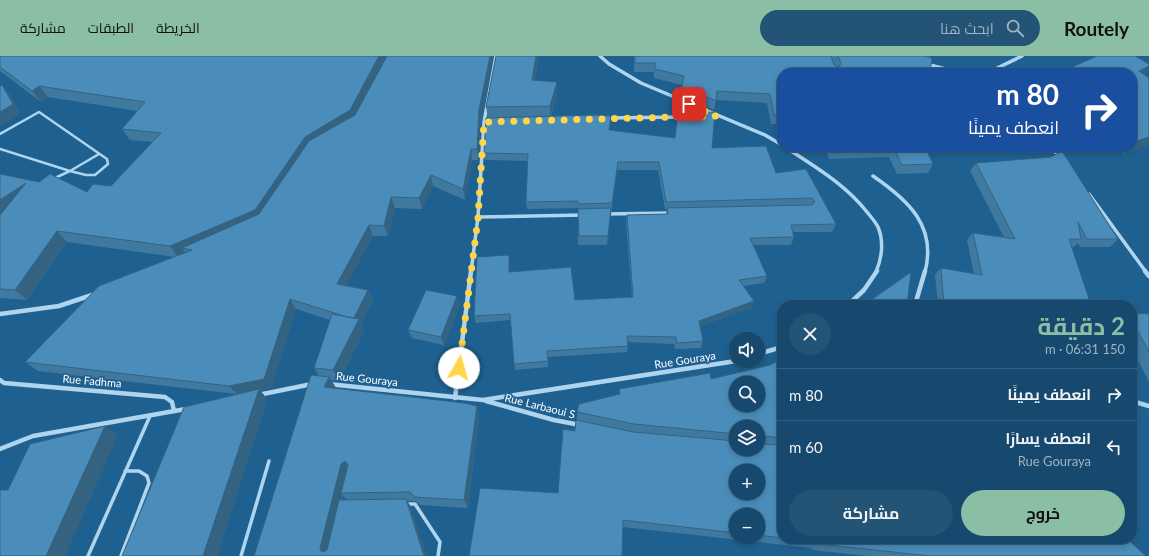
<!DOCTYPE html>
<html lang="ar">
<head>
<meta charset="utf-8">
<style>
  body { margin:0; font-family:Lato,Cairo,sans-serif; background:#235375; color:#f1f3f6; direction:rtl; height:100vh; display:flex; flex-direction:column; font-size:15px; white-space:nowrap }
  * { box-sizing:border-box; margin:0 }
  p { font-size:13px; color:#9eb2c2 }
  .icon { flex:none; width:22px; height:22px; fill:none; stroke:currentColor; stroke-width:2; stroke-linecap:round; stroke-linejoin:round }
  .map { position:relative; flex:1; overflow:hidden; direction:ltr }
  .panel { position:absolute; left:777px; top:244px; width:360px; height:244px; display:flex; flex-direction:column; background:#16496d; border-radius:16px; box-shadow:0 2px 6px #0003,0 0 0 1px #356180; direction:rtl }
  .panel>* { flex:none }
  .hud { position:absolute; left:777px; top:12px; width:360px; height:84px; border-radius:16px; box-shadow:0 2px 6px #0003,0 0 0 1px #356180; direction:rtl; background:#1a4fa0; color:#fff; overflow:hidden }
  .tools { position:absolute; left:729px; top:276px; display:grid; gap:8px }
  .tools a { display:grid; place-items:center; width:36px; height:36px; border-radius:50%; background:#16496d; box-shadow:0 2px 6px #0003,0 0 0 1px #356180; font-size:20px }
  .pin { position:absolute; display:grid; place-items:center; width:34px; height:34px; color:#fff; margin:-17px; border-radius:8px; box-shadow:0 2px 6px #0006 }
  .me { position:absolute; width:44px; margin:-22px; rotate:7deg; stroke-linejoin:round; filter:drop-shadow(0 0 3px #0008) }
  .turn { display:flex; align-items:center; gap:14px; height:84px; padding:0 12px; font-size:18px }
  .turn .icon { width:52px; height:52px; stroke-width:2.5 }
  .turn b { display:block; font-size:28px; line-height:34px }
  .round { display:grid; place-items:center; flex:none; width:42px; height:42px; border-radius:21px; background:#235375 }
  .overview { display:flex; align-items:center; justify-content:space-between; height:68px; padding:0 12px }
  h1 { font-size:24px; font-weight:700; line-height:30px; color:#8abfa5 }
  .primary-button { display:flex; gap:8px; margin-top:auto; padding:8px 12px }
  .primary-button a { flex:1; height:46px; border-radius:24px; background:#8abfa5; color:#111; font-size:16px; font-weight:700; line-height:46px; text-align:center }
  .primary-button a+a { background:#235375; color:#f1f3f6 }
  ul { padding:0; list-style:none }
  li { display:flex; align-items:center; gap:12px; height:52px; padding:0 12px; border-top:1px solid #356180 }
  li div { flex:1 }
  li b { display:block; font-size:15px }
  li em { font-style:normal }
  header { display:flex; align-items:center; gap:24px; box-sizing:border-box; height:56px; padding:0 20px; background:#8abfa5; color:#111 }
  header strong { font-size:19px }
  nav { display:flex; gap:22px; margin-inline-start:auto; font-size:14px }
  .search { width:280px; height:36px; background:#235375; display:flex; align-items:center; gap:10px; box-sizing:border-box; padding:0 14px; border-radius:22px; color:#9eb2c2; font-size:15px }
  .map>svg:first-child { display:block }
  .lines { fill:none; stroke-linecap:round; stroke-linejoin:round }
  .lane-far1 { stroke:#afd5ee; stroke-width:2.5 }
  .lane { stroke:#afd5ee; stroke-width:3.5 }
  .street-far1 { stroke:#afd5ee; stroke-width:3.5 }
  .street { stroke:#afd5ee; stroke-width:4.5 }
  .wall { fill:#4079a0; fill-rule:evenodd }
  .shaded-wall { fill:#346382 }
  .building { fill:#4a8dba; stroke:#346382; fill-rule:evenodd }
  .route { stroke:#ffd54a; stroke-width:7; stroke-dasharray:0 12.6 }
  .labels { text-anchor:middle; stroke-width:3.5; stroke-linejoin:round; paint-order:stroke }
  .street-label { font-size:11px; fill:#fff; stroke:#1e6191 }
</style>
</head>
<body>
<header>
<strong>Routely</strong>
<div class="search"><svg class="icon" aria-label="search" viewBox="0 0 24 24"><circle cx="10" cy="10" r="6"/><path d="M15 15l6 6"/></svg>ابحث هنا</div>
<nav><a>الخريطة</a><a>الطبقات</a><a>مشاركة</a></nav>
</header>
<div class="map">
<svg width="1149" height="500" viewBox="0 0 1149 500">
  <rect width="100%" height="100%" fill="#1e6191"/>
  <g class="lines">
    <path class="lane-far1" d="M0,78L39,56L107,103L108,108L95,119H86L70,115L55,122
      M0,93L70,115L99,98"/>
    <path class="lane" d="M406,448H415L440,486L438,500
      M88,500L150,360
      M121,500L149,427L147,420L139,415H125
      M241,500L269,405"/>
    <path class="street-far1" d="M600,0L609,8L641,27L765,79L782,89
      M926,8L961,17
      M987,17L1022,0
      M606,62L682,61
      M785,91C814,110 845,128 867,156C870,160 875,165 878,171C884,185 882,202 876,216
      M1051,91L1060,101
      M873,120C908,144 937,170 925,216
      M1089,138L1146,216
      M605,158L671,157
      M478,161L583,159
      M471,216L478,161L484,66L496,0"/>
    <path class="street" d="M1145,215L1149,220
      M848,249L864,234L877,215
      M915,249L925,215
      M0,258L59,250L95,238
      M758,298L782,291
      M0,324L4,327L165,341L172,346L174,355
      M328,328L483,344L736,305
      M258,339L312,328
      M455,342L471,215
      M486,345L554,364L580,369
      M1132,345L1149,350
      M0,393L33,380L186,353"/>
  </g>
  <path class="wall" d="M0,0H493L481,65L478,104H472L465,144L433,130L422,153L395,152L388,180H373L346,229L368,234L373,244L361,267L364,274L340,325L331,324L336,332L477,350L479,361L468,452L420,449L415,445H407L411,451L254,500L319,320L314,312L330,264L296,253L271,332L260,334L267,343L217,500H122L236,338L38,315L25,306L175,201L67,186L27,244L0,242V118L87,136L111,130L152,86L130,84L122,73L137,55L48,41L41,46L0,15ZM343,440L347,444H342Z
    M496,0H539L535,24L557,26V38L551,60L610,68L609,74L712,92L776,117L806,113L836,168L832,176H793L794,181L791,189H753L767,220L764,227L743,230L754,245L751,252L700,270L703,285L701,292L675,293L674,288L628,286V290L627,296L548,301V311L515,314L511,264L476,267L474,260L510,206V216L575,244L632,241L626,166L627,159L666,158L667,153H665L658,114H617L607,189H578V152L527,153L526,146L528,105L485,104L484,97L488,62L486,51Z
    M634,0H831L835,9L831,0H930V1L782,17V68H771L767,47L716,44L714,54L680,40L682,29L654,22V16H634Z
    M1149,8V13L1144,19L1149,22V88L1124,98L1112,91H1132V17Z
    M825,91H925L933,108L928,117L897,118L889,101L829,103Z
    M976,107L1118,183L1110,191H1080L1078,187L1074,191H1072L1090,246L1093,249H938L935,219L941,212L974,218L967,184L973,177L1004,181L970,115Z
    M460,248L444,289L412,282L408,274Z
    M1132,257L1149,258V326L1132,293Z
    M782,303V483H1127L1146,500H869L812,494L811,492L623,471L558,437L577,364V356L619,338V333L711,323L770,309ZM736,371L758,393H736ZM736,459H758V481H736Z"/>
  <path class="shaded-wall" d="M379,0H388L354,66L261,164L192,194L182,192L186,197L178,201L170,190L305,81Z
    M490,0H493L481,65L478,104L477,93L479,54Z
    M536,0H539L533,35L532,24Z
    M1149,10V13L1142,21L1139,15Z
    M557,26V38L550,61V50Z
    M2,29L10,38L21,58L0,70V56Z
    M39,30L48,41L41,46L32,35Z
    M1149,81V88L1124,98L1130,91H1132V89L1134,86Z
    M471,93L472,104L465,144L463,133Z
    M618,106L617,114L612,155V147Z
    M431,119L433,130L422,153L419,142Z
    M26,127L0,162V144Z
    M391,141L395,152L388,180L384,170Z
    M611,152V161L607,189L608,180Z
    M369,169L373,180L342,238L337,228Z
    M57,175L67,186L27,244L15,234Z
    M509,199L510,206V223L509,216Z
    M368,234L373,244L361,267L364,274L340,325L333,314L353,263Z
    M457,240L460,248L444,289L441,281Z
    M290,243L296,253L271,332L260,334L267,343L217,500H203L237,338L229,330Z
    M754,245L751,252L697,271L699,265Z
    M329,321L336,332L331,342L324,331Z
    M477,350L479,361L468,452L464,444Z
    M105,370L118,379L65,500H46Z
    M763,380L758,388L760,382Z
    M345,405L352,415L341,437L343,440L329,499L321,495L320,492L341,408Z
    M406,443L411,451L427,500H424Z"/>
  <path class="building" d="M0,0H379L350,54L305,81L255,154L170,190L57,175L15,234L0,233V159L26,127L0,144V118L39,126L50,118L87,136L93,128L111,130L161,77L122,73L145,46L39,30L32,35L0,11Z
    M387,0H490L479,54L477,93H471L463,133L431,119L419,142L391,141L384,170L369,169L337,228L368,234L354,262L347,261L290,243L264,323L229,330L25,306L99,230L192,194L182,192L259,158L309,85L355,59Z
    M496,0H536L532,24L557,26L550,50L486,51Z
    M635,0H831L834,9L839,11L841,7L838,0H924L932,2L930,17H782V59H774L770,38L717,35L716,45L682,31L684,20L655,13V7H635Z
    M1097,0H1135L1149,8V10L1139,15L1149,22V81L1134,86L1132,85V17H1059Z
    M2,29L13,48L0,56V30Z
    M715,56L712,92L766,90L776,117L806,113L836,168L791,169L794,181L750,182L767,220L739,224L754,245L699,265L703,285L677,287L676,281L627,280L628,290L547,295L548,305L514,308L510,258L474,260L477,201L509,199V216L571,211L575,244L633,241L627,159L668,158L667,152L812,149L815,146L812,142L666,146L659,106H618L612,147L578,148V145L526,146L528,98L484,97L486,62L594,59L611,60L609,74L675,82L678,57Z
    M832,91H925L933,108L902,109L894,92L833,94Z
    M1062,95L1118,183H1087L1078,166L1081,183H1069L1090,246L1093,247V249H944L941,212L982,219L973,177L1015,183L976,107L1051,101Z
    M611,152L608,180H579L578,153Z
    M911,216L907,249H864Z
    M426,234L457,240L441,281L408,274Z
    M1132,257L1149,258V296L1132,264Z
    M332,258L359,263L333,314L314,312Z
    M782,303V382L763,380L760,382L759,385L762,388L782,389V482L758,479V459H736V477L623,464L622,500H469L480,432L558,437L563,373L575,375L576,364L633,376L736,385V393H758V371H736V378L634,368L577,356L579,348L620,338L619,333L710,317L711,323L770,309ZM736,327H758V349H736ZM736,415H758V437H736Z
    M311,319L329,321L324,331L464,347L477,350L464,444L415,441L410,436L341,437L348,409L345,405L341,408L320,492L321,495L324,496L327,494L339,444L406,443L424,500H254Z
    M259,333L203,500H122L184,351Z
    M105,370L46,500H0V434H8L30,388Z
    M790,483H1127L1146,500H931L818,488V486Z"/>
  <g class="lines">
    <path class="route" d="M459,312L478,162L484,66L716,60L689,48"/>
  </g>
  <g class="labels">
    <g class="street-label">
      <text transform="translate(685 304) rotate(-9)" y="4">Rue Gouraya</text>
      <text transform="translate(367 323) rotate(6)" y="4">Rue Gouraya</text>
      <text transform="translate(92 325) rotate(5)" y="4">Rue Fadhma</text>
      <text transform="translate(540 350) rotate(14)" y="4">Rue Larbaoui S</text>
    </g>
  </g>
</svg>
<div class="tools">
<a><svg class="icon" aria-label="sound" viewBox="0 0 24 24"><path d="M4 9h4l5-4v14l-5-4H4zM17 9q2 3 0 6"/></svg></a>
<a><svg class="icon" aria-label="search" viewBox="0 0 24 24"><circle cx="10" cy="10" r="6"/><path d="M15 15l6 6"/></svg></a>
<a><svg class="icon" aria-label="layers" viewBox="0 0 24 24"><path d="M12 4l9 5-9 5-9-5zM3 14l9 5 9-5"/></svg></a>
<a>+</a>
<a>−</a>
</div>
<div class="pin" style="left:689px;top:48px;background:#d93025"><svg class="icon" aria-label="arrive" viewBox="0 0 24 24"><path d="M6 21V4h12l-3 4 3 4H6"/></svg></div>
<svg class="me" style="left:459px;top:312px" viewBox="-20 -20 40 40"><circle r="19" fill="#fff"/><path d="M0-13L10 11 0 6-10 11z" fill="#ffd54a"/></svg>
<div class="hud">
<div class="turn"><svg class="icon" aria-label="right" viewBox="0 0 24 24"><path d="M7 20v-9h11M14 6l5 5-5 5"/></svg><div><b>80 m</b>انعطف يمينًا</div></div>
</div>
<section class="panel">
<div class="overview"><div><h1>2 دقيقة</h1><p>150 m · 06:31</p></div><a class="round"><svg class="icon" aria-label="close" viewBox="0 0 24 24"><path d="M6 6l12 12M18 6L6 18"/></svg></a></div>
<ul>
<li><svg class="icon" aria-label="right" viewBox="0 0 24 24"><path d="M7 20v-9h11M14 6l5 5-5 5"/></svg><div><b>انعطف يمينًا</b></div><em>80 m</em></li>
<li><svg class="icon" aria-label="left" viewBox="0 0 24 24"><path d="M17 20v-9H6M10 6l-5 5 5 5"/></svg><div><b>انعطف يسارًا</b><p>Rue Gouraya</p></div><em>60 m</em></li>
</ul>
<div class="primary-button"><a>خروج</a><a>مشاركة</a></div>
</section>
</div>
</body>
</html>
